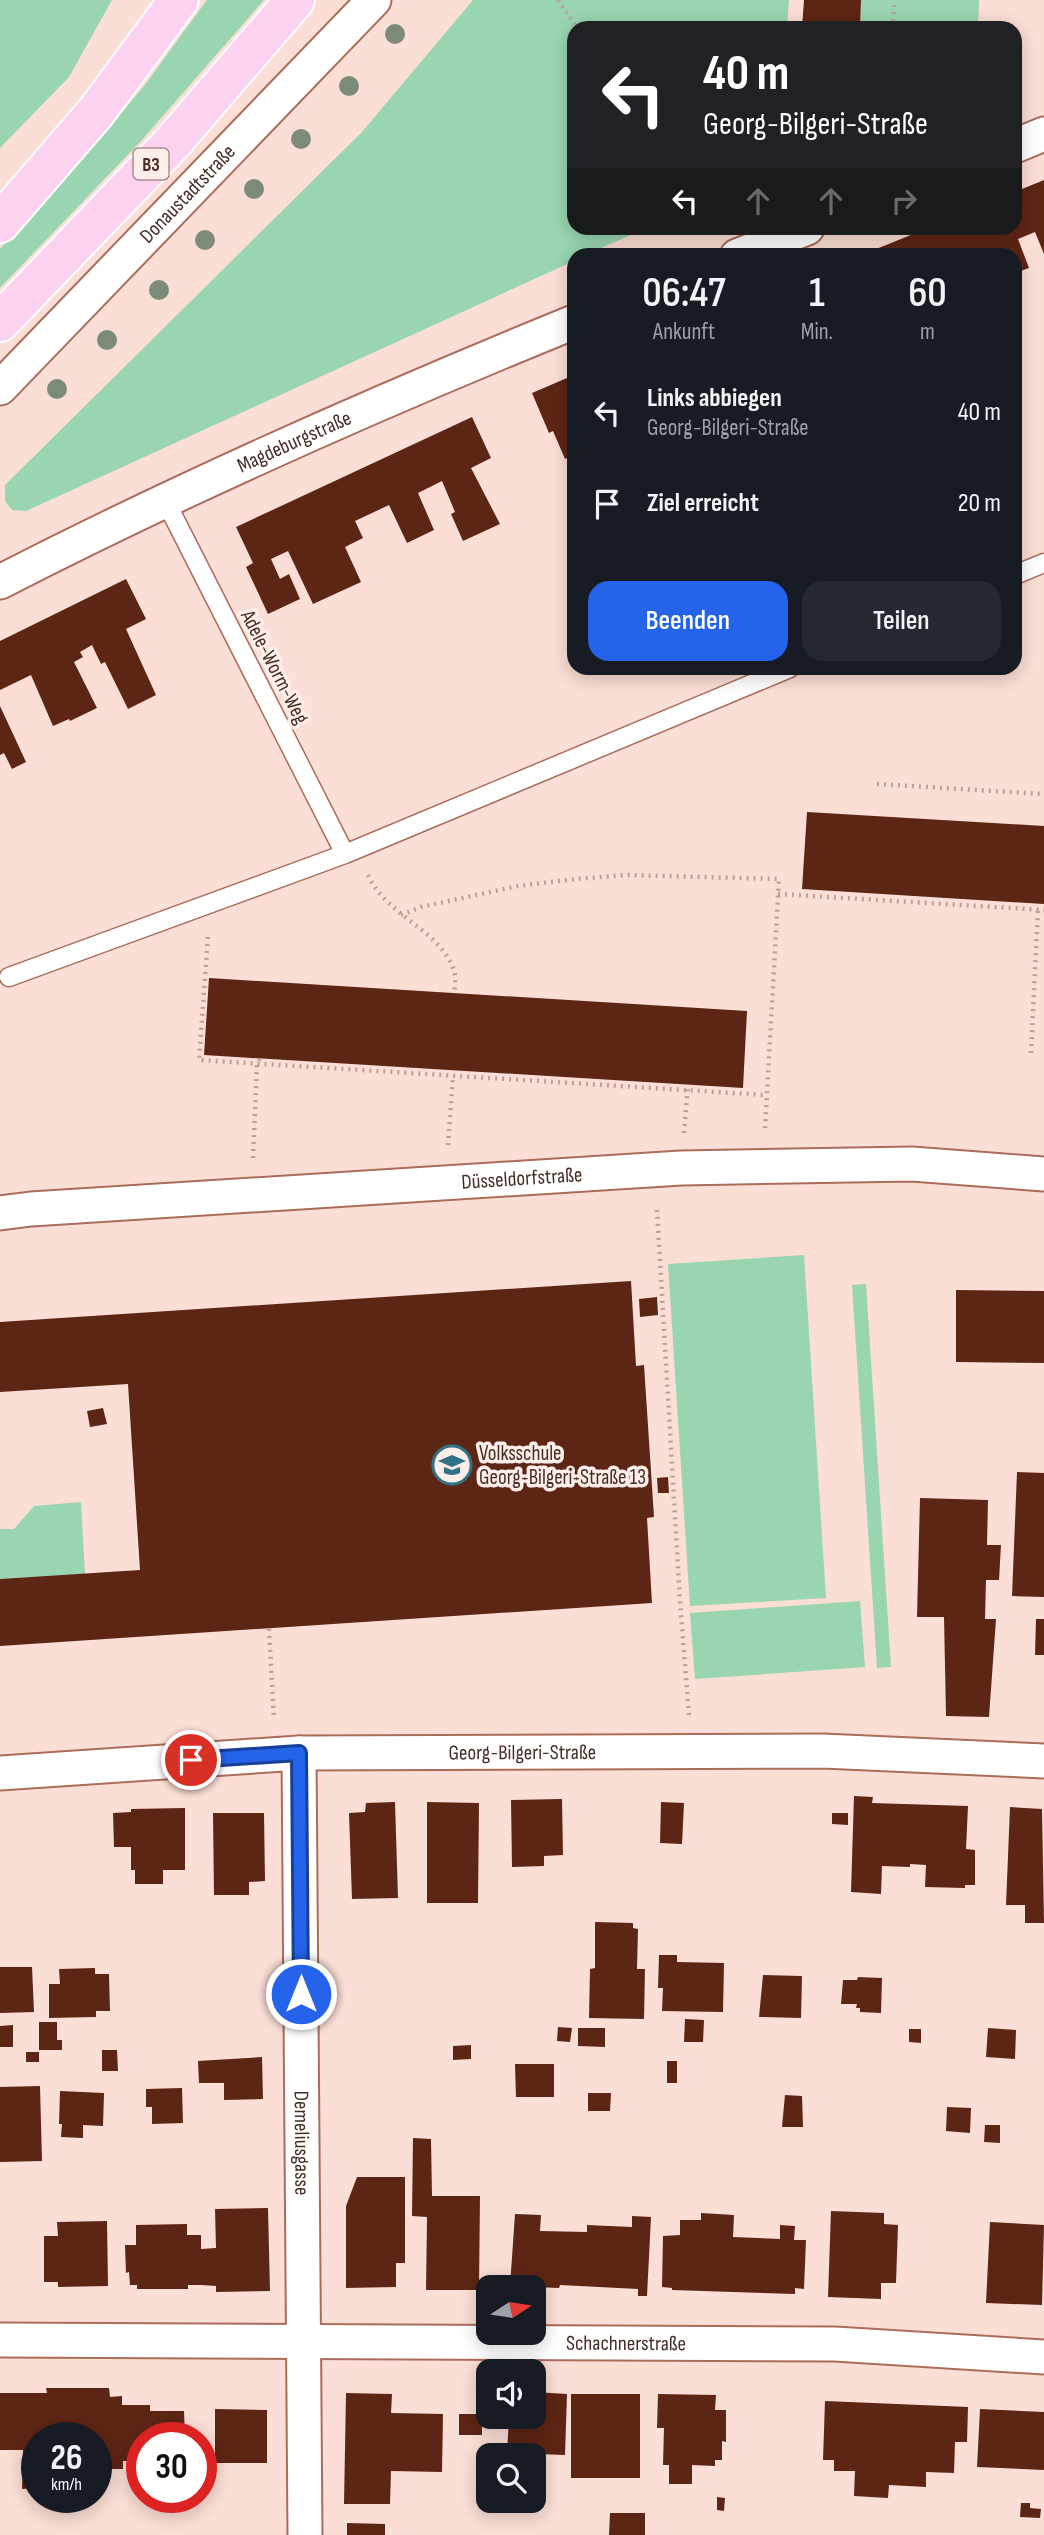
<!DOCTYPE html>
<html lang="de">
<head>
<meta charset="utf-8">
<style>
  body { margin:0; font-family:"Sofia Sans Condensed",sans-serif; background:#242831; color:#f1f3f6; height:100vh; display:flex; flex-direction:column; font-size:26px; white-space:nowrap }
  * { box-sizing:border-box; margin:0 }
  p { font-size:23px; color:#9ea1a6 }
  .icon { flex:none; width:38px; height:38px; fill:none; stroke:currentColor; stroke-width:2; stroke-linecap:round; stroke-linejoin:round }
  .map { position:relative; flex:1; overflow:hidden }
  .drawer { position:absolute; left:567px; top:248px; width:455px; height:427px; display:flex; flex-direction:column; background:#171b24; border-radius:21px; box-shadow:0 4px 18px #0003 }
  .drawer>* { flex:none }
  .guide { position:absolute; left:567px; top:21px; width:455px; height:214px; border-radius:21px; box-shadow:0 4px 18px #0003; background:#202124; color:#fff; overflow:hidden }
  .needle { width:46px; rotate:78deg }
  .fabs { position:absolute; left:476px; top:2275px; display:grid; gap:14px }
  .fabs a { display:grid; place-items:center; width:70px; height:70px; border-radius:14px; background:#171b24; box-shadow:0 4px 18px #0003; font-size:35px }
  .speed { position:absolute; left:21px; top:2422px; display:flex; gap:14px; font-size:35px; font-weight:700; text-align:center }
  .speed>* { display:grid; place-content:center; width:91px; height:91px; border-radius:50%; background:#171b24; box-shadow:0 4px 18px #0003; line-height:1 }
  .speed small { font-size:18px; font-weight:400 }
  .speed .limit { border:10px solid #d22; background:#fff; color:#111 }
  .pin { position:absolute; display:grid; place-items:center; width:60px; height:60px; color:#fff; margin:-30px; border:4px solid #fff; border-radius:50%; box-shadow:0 2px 7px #0007 }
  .me { position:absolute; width:77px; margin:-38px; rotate:0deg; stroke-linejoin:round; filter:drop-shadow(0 0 5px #0008) }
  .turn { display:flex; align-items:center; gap:24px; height:147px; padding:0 21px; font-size:32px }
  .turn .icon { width:91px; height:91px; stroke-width:2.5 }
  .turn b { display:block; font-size:49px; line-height:60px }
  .lanes { display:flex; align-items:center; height:66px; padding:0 21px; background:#0003; justify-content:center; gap:35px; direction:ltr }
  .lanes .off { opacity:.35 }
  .eta { display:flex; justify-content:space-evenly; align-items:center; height:119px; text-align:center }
  .eta b { font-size:42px; font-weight:600; line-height:49px }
  .cta { display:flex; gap:14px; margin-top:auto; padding:14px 21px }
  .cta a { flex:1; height:80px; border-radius:21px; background:#2563eb; color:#fff; font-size:28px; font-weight:600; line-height:80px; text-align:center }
  .cta a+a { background:#242831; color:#f1f3f6 }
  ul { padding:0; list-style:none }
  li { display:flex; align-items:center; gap:21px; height:91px; padding:0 21px }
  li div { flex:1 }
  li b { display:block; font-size:26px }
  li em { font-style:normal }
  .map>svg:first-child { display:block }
  .green { fill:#98d5b0 }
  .building { fill:#5d2514 }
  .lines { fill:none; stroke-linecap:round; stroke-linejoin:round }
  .service-casing { stroke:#ac6c59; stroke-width:21 }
  .minor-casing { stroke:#ac6c59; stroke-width:37 }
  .primary-casing { stroke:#fff; stroke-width:42 }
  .path { stroke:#bca097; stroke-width:4.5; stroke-dasharray:2 5; stroke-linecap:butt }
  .service { stroke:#fff; stroke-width:18 }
  .minor { stroke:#fff; stroke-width:33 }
  .primary { stroke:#fdd2f1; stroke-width:38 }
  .tree { fill:#7c8b79 }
  .route-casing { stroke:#184099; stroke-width:18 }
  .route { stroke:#2563eb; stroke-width:12 }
  .labels { text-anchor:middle; stroke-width:7; stroke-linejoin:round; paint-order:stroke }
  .shield { fill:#fdeeea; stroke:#7e665f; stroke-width:2 }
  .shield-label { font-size:19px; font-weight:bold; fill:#472c24 }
  .street-label { font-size:21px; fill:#472c24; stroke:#fdeeea }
  .poi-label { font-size:21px; fill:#472c24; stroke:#fdeeea; text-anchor:start }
</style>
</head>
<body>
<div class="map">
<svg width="1044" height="2535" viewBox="0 0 1044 2535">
  <rect width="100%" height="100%" fill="#fbded5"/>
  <path class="green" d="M0,0H112L69,77L0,148Z
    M207,0H264L141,141L0,288V249L79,163L144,86Z
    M473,0H789L787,28H574V228H647L585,255L574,256V261L26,511L12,510L5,501V485L362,132Z
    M861,0H979L978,28H860Z
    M804,1255L826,1598L690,1606L668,1264Z
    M866,1284L891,1667L877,1668L852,1285Z
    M81,1502L85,1574L0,1579V1529H14L34,1506Z
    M860,1601L865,1667L695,1679L690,1613Z"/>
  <path class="building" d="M804,0H861L860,28H802Z
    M1044,180V254L1035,232L1018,239L1029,268L1015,273V256H859L928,228H1015V192Z
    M1015,275L1022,292L1015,295Z
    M574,375V455L565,459L553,431L549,433L532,393Z
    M472,417L491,458L471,468L500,524L463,541L451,514L455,512L442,481L418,493L434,530L407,543L389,505L355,521L363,538L345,547L361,582L313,604L288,551L271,559L280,579L289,574L300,599L268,614L246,567L253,563L236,527Z
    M126,579L146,619L126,629L156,695L128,709L105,662L101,664L92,645L80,652L83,657L74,662L97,708L70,721L69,719L53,726L31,675L0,690V641Z
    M0,706L26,762L12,769L4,753L0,755Z
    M807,812L1044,826V904L802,889Z
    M209,978L747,1011L743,1088L204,1055Z
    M631,1281L636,1366L644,1365L654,1517L647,1518L652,1603L0,1646V1579L140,1570L128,1384L0,1392V1322Z
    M956,1290L1044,1291V1363L956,1362Z
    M657,1297L658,1315L640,1317L639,1299Z
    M103,1408L107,1424L90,1427L87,1411Z
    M1017,1472L1044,1473V1597L1012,1596Z
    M668,1477L669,1493H658L657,1478Z
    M920,1498L988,1500L987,1545H1001L999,1580H986L985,1619H996L989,1717L946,1716L944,1617H917Z
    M1036,1619H1044V1655H1035Z
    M854,1796L873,1797L872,1803L968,1806L966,1849L975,1850V1885H965V1888L925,1887L926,1865L910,1864V1867L882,1866L881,1894L851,1892Z
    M562,1799L563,1855L544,1856V1866L512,1867L511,1800Z
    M395,1802L398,1898L352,1899L349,1813L365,1812L366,1803Z
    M427,1802L479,1803L478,1903H427Z
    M661,1802L684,1803L682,1844L660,1843Z
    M1010,1807L1042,1809L1044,1923H1025V1905H1006Z
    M185,1808V1870H163V1884H135V1870H131V1847H114L113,1813L131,1812V1809Z
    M213,1813H264L265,1881L249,1882V1895H214Z
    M832,1813H848V1825L832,1824Z
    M595,1922L633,1923V1928L638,1929L637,1969H645L644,2019L589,2018L590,1969L595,1968Z
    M659,1955H677V1962L724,1963L723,2012L662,2011L663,1988H658Z
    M0,1967H32L34,2012L0,2013Z
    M95,1968V1974H109L110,2011H96V2017L49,2018V1984H60L59,1969Z
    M763,1975L802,1976L801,2018L759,2017Z
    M858,1977L882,1978L881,2013L860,2012V2008H856L857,2004H841L843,1980H857Z
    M685,2019L704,2020L703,2042H684Z
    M39,2022H57V2040H62V2050H39Z
    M13,2025V2047H0V2026Z
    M558,2027L572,2028L570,2042L557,2041Z
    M578,2028H605V2047L578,2046Z
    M988,2028L1016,2030L1015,2059L986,2057Z
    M909,2029H921V2043L909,2042Z
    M471,2045V2059L453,2060V2046Z
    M102,2050H117L118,2071H102Z
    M26,2052H39V2062H26Z
    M262,2057L263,2099L224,2100V2083H199L198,2061Z
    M667,2061H677V2083H667Z
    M515,2064H554V2097H516Z
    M40,2086L42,2161L0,2162V2087Z
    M182,2088L183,2123L152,2124V2107H146V2089Z
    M60,2091L104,2093L103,2126L83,2125V2138L61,2137L62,2124H59Z
    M588,2093H611L610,2111H588Z
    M785,2095L802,2096L803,2127H782Z
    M947,2107L971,2108L970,2133L946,2131Z
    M985,2125H1000V2143L984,2142Z
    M413,2138L431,2139L432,2196H480L479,2290H426L427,2217L412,2216Z
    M357,2177H405V2263H396V2287L346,2288V2206Z
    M268,2208L270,2291L216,2292V2286L202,2285H188V2289H137V2285H130L129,2272L126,2273L125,2245H136V2225L187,2224V2235H201V2249L216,2248L215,2209Z
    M831,2211L884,2213V2224L898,2225L896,2283H881V2299L828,2297Z
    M701,2213L734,2215L733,2237L780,2239V2225L795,2226L794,2240H806L804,2289L795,2288V2294L672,2290V2288L662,2287L663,2236L680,2235V2220H701Z
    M515,2214L541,2215L540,2231L587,2232V2225L632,2227V2216L651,2217L647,2296H638V2289L560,2285L559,2288L510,2286Z
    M107,2221L108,2286L58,2287V2282H44V2236H58L57,2222Z
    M990,2222L1044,2225L1042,2305L986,2303Z
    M46,2388H109L110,2397L122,2396V2405H150V2411H184L185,2438H142V2461H123V2469H109V2478H96V2438H37V2488L22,2489L23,2450H0V2393H47Z
    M534,2392L567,2394L565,2455L507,2453L509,2417H534Z
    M346,2393L392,2394L391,2413L443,2414L442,2472L391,2471L390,2504H344Z
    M571,2394H640V2478H571Z
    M658,2394L716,2395L715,2410H726V2442L722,2441V2460H715V2466L692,2465V2484H669V2465H663L664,2428H657Z
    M825,2401L968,2407L967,2442H955L954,2473L926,2472V2487L889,2485L888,2498L854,2496L855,2471H834V2460H823Z
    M215,2409L267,2410V2463H215Z
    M980,2409L1044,2412V2470L977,2467Z
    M459,2414H482V2435H459Z
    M717,2497L725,2498L724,2511L717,2510Z
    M1021,2503H1030V2508L1041,2509L1040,2518L1020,2517Z
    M610,2513H645V2535H609Z
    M347,2523L385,2524V2535H347Z"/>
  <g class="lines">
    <g class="service-casing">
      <path id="service" d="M166,502L345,854
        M1015,575L1044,563
        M9,977L345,854L790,668"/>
    </g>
    <g class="minor-casing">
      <g id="minor">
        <path d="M1015,146L1044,134"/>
        <path d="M737,256L807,228"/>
        <path id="s1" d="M0,388L374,0"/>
        <path id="s2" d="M0,582C187,486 380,401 574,322"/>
        <path id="s3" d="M0,1213L31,1209L681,1168L912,1164L1044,1174"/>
        <path id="s4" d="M299,1753L305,2535"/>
        <path id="s5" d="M0,1773L299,1753L823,1751L1044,1761"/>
        <path id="s6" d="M0,2340L835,2344L1044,2357"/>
      </g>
    </g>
    <g class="primary-casing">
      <path id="primary" d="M0,223L96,112L179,0
        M0,322L173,142L295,0"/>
    </g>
    <path class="path" d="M558,0L577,28
      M893,28L894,0
      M877,784L1044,794
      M368,875C385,915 442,931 454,971C456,977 455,986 454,993
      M778,894L1044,910
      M401,915L421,907L518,886L575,879L627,875L779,879L765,1129
      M208,937L199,1060L766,1095
      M1031,1053L1038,910
      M684,1133L688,1085
      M448,1145L453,1076
      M253,1158L257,1064L260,1058
      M657,1210L680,1602L689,1715
      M269,1629L274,1719"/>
    <use href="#service" class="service"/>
    <use href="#minor" class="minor"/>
    <use href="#primary" class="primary"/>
  </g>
  <g class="tree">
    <circle cx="395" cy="34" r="10"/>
    <circle cx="349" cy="86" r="10"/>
    <circle cx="301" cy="139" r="10"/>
    <circle cx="254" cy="189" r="10"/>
    <circle cx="205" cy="240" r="10"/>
    <circle cx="159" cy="290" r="10"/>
    <circle cx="107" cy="340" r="10"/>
    <circle cx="57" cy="389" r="10"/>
  </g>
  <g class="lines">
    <g class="route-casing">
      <path id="route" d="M191,1760L299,1753L301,1994"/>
    </g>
    <use href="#route" class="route"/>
  </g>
  <defs>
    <g id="school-ring" transform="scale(2.0125)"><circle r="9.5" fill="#fdeeea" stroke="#2f7283" stroke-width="1.5"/><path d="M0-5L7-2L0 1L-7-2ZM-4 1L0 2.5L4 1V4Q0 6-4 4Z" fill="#2f7283"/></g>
  </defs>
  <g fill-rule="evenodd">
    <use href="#school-ring" x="452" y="1465"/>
  </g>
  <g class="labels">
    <rect class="shield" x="133.5" y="148.5" width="35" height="31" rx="5"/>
    <g class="shield-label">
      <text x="151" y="171">B3</text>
    </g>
    <g class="street-label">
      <text dy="7" stroke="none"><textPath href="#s1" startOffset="270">Donaustadtstraße</textPath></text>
      <text dy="7" stroke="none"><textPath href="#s2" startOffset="326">Magdeburgstraße</textPath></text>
      <text transform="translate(275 667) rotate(63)" y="7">Adele-Worm-Weg</text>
      <text dy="7" stroke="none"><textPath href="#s3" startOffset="523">Düsseldorfstraße</textPath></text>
      <text dy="7" stroke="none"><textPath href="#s5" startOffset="523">Georg-Bilgeri-Straße</textPath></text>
      <text dy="7" stroke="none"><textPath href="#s4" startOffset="390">Demeliusgasse</textPath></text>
      <text dy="7" stroke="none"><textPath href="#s6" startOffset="626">Schachnerstraße</textPath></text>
    </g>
    <g class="poi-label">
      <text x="479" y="1460">Volksschule<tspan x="479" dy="24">Georg-Bilgeri-Straße 13</tspan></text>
    </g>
  </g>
</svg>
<div class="fabs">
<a><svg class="needle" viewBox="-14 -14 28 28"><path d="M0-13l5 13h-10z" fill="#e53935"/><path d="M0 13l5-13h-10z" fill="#9ea1a6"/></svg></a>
<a><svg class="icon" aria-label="sound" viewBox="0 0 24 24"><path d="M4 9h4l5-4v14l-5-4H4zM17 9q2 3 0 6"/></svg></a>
<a><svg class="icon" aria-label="search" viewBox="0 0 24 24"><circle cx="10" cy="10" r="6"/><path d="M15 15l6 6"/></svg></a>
</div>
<div class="speed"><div>26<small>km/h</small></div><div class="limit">30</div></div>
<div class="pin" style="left:191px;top:1760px;background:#d93025"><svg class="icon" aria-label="arrive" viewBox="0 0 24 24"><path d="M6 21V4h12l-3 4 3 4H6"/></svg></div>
<svg class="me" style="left:301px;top:1994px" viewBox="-20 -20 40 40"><circle r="17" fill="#2563eb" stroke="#fff" stroke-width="3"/><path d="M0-11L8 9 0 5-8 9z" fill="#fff"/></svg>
<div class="guide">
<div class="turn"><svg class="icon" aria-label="left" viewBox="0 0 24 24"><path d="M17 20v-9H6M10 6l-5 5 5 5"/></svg><div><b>40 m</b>Georg-Bilgeri-Straße</div></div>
<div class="lanes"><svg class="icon" aria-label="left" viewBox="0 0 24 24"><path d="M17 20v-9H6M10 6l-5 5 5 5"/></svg><svg class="icon off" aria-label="ahead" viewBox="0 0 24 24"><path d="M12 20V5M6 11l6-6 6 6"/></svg><svg class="icon off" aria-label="ahead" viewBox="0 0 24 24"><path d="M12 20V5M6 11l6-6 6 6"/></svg><svg class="icon off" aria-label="right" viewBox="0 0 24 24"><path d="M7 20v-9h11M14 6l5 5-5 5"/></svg></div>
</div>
<section class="drawer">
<div class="eta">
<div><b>06:47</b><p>Ankunft</p></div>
<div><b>1</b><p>Min.</p></div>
<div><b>60</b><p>m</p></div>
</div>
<ul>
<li><svg class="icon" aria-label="left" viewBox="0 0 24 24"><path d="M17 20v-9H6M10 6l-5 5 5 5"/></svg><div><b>Links abbiegen</b><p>Georg-Bilgeri-Straße</p></div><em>40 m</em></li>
<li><svg class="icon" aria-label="arrive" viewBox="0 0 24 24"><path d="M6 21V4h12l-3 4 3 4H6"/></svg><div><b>Ziel erreicht</b></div><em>20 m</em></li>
</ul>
<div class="cta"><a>Beenden</a><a>Teilen</a></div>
</section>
</div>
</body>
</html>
